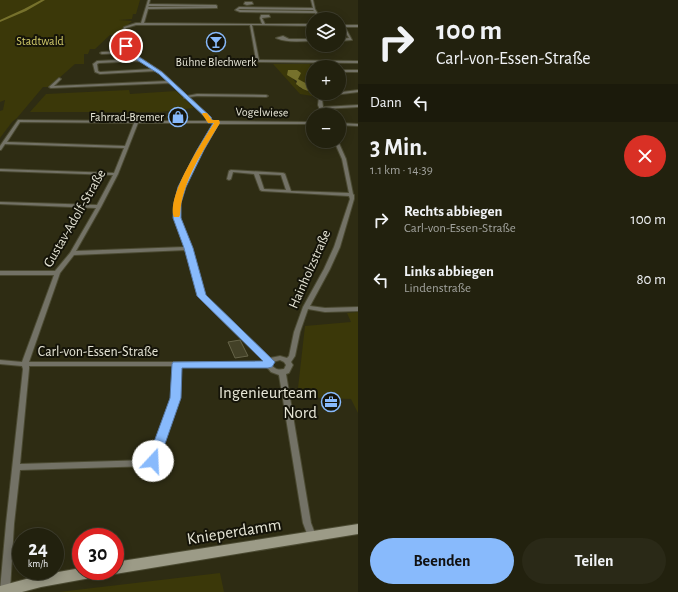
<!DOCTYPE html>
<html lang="de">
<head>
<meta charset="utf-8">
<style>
  body { margin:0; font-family:"Alegreya Sans",sans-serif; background:#2a2917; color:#f1f3f6; height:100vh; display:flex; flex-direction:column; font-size:15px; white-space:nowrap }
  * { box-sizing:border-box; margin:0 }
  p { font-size:13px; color:#a2a39e }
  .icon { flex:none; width:22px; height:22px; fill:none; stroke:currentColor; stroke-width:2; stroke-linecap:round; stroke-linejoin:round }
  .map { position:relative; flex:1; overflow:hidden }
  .sheet { display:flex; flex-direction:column; background:#22210e; width:320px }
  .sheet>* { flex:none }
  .hud { background:#22210e; color:#f1f3f6; overflow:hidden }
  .controls { position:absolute; left:306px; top:12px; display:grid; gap:8px }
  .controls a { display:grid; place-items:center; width:40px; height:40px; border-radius:50%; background:#22210e; box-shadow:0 2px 10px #0003,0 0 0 1px #3f3e2e; font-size:20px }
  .speed { position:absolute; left:12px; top:528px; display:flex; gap:8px; font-size:20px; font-weight:700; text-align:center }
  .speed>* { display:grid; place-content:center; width:52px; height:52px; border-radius:50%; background:#22210e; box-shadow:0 2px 10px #0003,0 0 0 1px #3f3e2e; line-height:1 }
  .speed small { font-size:10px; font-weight:400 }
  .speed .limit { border:6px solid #d22; background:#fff; color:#111 }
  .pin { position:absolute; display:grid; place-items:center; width:34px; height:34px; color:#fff; margin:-17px; border:2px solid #fff; border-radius:50%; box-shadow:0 1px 4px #0007 }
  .me { position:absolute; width:44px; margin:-22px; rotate:20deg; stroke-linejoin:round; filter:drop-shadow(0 0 3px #0008) }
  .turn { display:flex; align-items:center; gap:14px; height:84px; padding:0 12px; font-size:18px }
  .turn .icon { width:52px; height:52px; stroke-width:2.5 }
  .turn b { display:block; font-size:28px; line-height:34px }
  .then { display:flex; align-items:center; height:38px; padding:0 12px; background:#0003; gap:8px; font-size:15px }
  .round { display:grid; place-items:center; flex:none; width:42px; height:42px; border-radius:21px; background:#2a2917 }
  .head { display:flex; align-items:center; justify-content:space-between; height:68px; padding:0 12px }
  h1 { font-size:24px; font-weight:600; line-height:30px }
  .primary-button { display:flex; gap:8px; margin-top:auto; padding:8px 12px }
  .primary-button a { flex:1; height:46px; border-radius:24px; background:#88bafc; color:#111; font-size:16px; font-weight:600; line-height:46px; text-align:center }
  .primary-button a+a { background:#2a2917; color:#f1f3f6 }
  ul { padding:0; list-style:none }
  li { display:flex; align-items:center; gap:12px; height:60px; padding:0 12px }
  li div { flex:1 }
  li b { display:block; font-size:15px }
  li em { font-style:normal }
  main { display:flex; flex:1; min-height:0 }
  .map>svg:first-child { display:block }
  .green { fill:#3b3809 }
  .water { fill:#76712c }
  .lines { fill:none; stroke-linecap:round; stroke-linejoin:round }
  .canal { fill:#76712c; fill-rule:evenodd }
  .building { fill:#434127; stroke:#656348 }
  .minor-casing { stroke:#4b4a32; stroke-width:2 }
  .secondary-casing { stroke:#4b4a32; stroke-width:2 }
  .minor { fill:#737266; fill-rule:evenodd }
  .secondary { fill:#9c9b87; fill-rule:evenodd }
  .route { fill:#88bafc; stroke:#5879a4 }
  .slow { fill:#f59e0b }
  .labels { text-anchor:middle; stroke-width:4; stroke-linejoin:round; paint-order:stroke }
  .far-park-label { font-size:12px; fill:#d5ce6c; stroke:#151409 }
  .far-poi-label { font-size:12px; fill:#e6e5d6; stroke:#151409 }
  .far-street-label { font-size:12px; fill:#e6e5d6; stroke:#151409 }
  .street-label { font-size:14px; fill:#e6e5d6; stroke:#151409 }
  .near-poi-label { font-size:17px; fill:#e6e5d6; stroke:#151409; text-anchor:end }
  .near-street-label { font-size:17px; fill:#e6e5d6; stroke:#151409 }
</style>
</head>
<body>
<main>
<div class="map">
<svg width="358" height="592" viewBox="0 0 358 592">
  <rect width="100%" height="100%" fill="#2e2c13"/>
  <path class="green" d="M0,0H140L136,14H133L132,19L119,20L132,21L122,30L127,35H110L95,49H90L88,54H84V64H75L49,87H43L17,118L12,122L0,138V111L3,110L5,100L0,102Z
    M273,64H310L309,77L313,80V87L298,79H293L300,88L308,91L327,93V94L318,97L300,94Z
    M129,90L130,94L176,91L194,108L159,112H30L46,94Z
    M358,312V413L351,399L297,397L305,326L351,322L347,313Z
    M220,573L224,592H59Z"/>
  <path class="water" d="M288,70H297L301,73L298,79L313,87V91C306,92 301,88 296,84L297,81L287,75Z"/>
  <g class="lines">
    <path class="canal" d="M41,0H45L26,11L0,22V20L24,9Z"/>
  </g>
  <path class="building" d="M240,340L248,356L235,358L228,342Z"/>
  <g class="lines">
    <g class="minor-casing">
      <path id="minor" d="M148,0H150L149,4L216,5L217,6V8L148,9L144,23L262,24L260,18L261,15H269L270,17L262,18L265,24H313V26L252,25L259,60H261L358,61V63L259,62L256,60L250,25H136L126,28L125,30L130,35L127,46L130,51L162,72L187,96L197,94L266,95L268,96L266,97L197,96L189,97L210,117L212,121L313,122V124H218L202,150L184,187L179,203L180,217L191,248L204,295L270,358L280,356L287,358L289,356L294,332L303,307L324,269L334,247L350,199L349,196L262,191L260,190L254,174L233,172L231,179L229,180L227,179L229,171L231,170L283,173L285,174L291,191L349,193L342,159L334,141H338L346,159L353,194L354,195V199L340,247L330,269L310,306L325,308L358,307V311L325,312L308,309L300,332L295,356L291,362L293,365L289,373L286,374L311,523L316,536L315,539L312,540L309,539L303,523L279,375L271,372L266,366H180V398L154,465L151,466L20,470L14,524L10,590L9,592H1L0,590L6,524L23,369L22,366L0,364V360L22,362L54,275H0V271H55L70,253L96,208L0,204V202L97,205L113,175L0,171V169L114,173L124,148L5,144L1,150H0V146L18,120H19L135,121L137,120L139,121H208L207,118L186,98H184V96L170,83L51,88L49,87L59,78L61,79L54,86L168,81L156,71L100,74L95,72L93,64L97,61L138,59L128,53L102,54L100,53L102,52L127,51L125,46L128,35L123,30L124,27L136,23H141ZM149,6L215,7H148ZM140,61L153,69L100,72L98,71L97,64L99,63ZM20,122L134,123L125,146L7,142ZM138,123H214C201,145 170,192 174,217C176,226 182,238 185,247L76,251L101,207L118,174ZM259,174L281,175L286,190L264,189ZM186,250L199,297L266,362H29L60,273L74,255ZM280,360L284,362L286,365L284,369C279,370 275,370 271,364L273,362ZM29,366H174L172,398L148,460L20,464L29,369Z
        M311,0H313L315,9L321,19H319L315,13L240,12L235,10L239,7L313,8ZM240,9L313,10L314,11L238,10Z
        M245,2H252L253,4L247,5L244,4Z
        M339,25H358V27H345L352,40L339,41V39L349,38L342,27H339Z
        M283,36L289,39H313V41C301,41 287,43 276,38Z
        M339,70H358V72H339Z
        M358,90V92L334,95L322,99L323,107L358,105V107L323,109L326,115H322L318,105L319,97L334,93Z
        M339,123L358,124V126L339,125Z"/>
    </g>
    <g class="secondary-casing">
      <path id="secondary" d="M358,524V534L115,574L110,571H115V562Z
        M81,568V571H102L100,575L96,577L41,587L22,592H0V586L41,575Z"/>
    </g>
    <use href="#minor" class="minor"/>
    <use href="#secondary" class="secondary"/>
  </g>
  <path class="route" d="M125,45H128L133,53L162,72L211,117L212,120L220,122L204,150L186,187L181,203V218L193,248L206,295L275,362L272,367L268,368H182L181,398L159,461L157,465L153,466L149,465L147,461L170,398L172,364L173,362L263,361L197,296L184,248L173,218L174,203L178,187L197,150L213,123H208L206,118L159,74L129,55Z"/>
  <path class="slow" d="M203,113H207L212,120H219L220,123C203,151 182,181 180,215L179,217H174C166,196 203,141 214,123H208L202,114Z"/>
  <defs>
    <g id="bar-ring" transform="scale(1)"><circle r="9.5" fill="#151409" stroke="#88bafc" stroke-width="1.5"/><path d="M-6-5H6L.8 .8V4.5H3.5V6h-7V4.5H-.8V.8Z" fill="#88bafc"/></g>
    <g id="shop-ring" transform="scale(1)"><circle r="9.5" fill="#151409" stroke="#88bafc" stroke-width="1.5"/><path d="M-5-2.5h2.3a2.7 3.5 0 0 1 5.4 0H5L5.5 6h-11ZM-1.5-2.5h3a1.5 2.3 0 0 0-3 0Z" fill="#88bafc"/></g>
    <g id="office-ring" transform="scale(1)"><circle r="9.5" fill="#151409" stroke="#88bafc" stroke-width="1.5"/><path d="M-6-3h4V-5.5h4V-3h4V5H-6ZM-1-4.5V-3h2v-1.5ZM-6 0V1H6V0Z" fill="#88bafc"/></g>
  </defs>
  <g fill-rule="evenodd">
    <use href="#bar-ring" x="216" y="42"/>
    <use href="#shop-ring" x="178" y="117"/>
    <use href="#office-ring" x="331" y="402"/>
  </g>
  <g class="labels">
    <g class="far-park-label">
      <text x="40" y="45">Stadtwald</text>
    </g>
    <g class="far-poi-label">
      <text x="216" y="66">Bühne Blechwerk</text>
      <text x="164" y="121" text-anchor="end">Fahrrad-Bremer</text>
    </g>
    <g class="far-street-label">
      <text transform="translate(262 112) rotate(1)" y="4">Vogelwiese</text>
    </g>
    <g class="street-label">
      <text transform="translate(74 218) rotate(-60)" y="5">Gustav-Adolf-Straße</text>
      <text transform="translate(309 269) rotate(-66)" y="5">Hainholzstraße</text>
      <text x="98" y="356">Carl-von-Essen-Straße</text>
    </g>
    <g class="near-poi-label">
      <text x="317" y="398">Ingenieurteam<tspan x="317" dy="20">Nord</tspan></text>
    </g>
    <g class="near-street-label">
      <text transform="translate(234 531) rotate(-9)" y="6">Knieperdamm</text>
    </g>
  </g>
</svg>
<div class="controls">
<a><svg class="icon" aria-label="layers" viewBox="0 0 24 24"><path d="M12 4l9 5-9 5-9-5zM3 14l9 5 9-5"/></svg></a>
<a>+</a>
<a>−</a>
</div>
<div class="speed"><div>24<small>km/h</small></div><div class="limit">30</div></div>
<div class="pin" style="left:126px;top:46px;background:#d93025"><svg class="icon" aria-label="arrive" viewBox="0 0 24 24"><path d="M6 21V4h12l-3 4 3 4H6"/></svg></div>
<svg class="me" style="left:153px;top:461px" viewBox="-20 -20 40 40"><circle r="19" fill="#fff"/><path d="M0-13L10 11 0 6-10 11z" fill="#88bafc"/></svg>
</div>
<section class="sheet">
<div class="hud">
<div class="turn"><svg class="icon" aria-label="right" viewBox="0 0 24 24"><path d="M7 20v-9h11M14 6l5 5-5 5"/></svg><div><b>100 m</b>Carl-von-Essen-Straße</div></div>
<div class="then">Dann<svg class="icon" aria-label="left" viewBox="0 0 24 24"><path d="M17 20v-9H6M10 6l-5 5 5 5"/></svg></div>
</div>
<div class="head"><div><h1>3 Min.</h1><p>1.1 km · 14:39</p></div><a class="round" style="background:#d93025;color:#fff"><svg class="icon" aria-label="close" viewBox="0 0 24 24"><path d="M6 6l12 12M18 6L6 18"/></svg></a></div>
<ul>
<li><svg class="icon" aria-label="right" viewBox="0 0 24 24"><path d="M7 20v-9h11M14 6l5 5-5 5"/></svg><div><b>Rechts abbiegen</b><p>Carl-von-Essen-Straße</p></div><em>100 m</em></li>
<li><svg class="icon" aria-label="left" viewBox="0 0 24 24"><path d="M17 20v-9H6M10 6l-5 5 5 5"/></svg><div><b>Links abbiegen</b><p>Lindenstraße</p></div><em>80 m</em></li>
</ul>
<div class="primary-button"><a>Beenden</a><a>Teilen</a></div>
</section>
</main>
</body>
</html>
